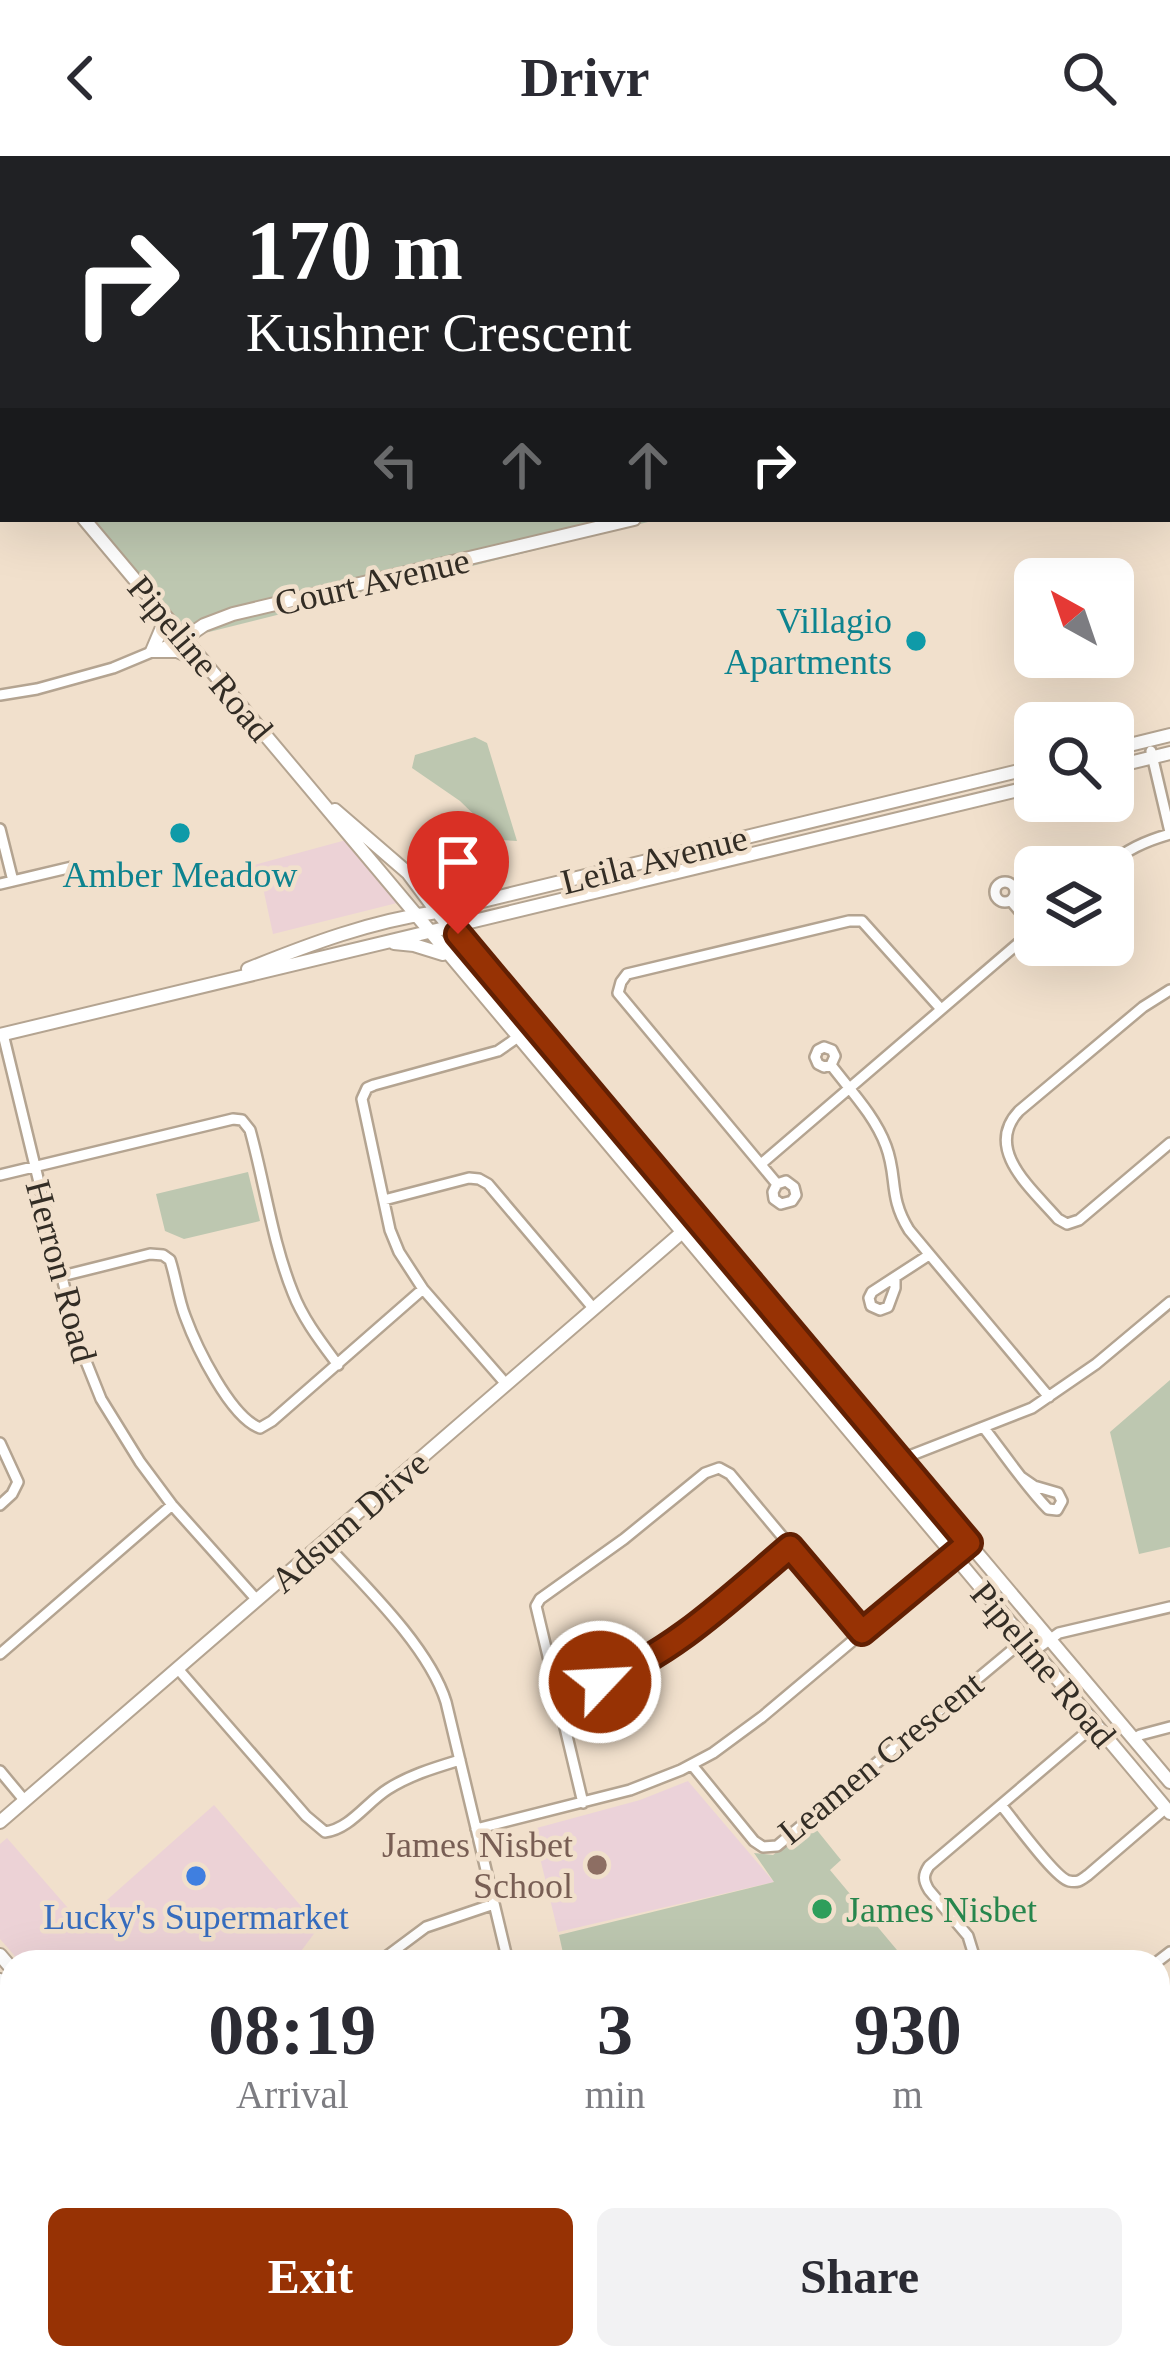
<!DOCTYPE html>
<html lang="en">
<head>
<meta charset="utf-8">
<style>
  body { margin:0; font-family:Georgia,serif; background:#f2f2f3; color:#2b2b33; height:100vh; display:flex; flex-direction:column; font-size:45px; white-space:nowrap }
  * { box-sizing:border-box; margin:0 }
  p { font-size:39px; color:#7c7c81 }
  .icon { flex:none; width:66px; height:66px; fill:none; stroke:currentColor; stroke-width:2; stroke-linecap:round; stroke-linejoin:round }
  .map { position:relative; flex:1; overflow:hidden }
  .details { position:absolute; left:0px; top:1794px; width:1170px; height:420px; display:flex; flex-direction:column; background:#fff; border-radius:36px 36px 0 0; box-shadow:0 12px 48px #0002 }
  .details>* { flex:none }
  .top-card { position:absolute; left:0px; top:0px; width:1170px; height:366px; box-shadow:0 12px 48px #0002; background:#202124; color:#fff; overflow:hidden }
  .needle { width:78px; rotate:320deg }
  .fabs { position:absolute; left:1014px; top:402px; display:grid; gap:24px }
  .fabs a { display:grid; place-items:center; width:120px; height:120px; border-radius:18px; background:#fff; box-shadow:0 12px 48px #0002; font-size:60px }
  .pin { position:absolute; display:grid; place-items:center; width:102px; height:102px; color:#fff; margin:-123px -51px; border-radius:50% 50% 50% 0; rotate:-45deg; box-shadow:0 0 12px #0007 }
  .pin .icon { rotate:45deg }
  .me { position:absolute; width:132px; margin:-66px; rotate:65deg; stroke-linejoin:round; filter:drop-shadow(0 0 9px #0008) }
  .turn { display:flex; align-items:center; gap:42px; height:252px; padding:0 48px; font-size:54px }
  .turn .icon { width:156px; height:156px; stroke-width:2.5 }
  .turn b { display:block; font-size:84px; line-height:102px }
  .lanes { display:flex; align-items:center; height:114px; padding:0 48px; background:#0003; justify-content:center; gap:60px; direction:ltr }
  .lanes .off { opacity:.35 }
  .eta { display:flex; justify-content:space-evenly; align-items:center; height:204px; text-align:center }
  .eta b { font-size:72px; font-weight:800; line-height:84px }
  .button { display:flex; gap:24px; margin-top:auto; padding:24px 48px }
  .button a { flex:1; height:138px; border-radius:18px; background:#973204; color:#fff; font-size:48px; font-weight:800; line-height:138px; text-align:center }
  .button a+a { background:#f2f2f3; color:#2b2b33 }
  header { display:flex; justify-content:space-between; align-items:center; height:156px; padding:0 48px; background:#fff; font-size:54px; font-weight:800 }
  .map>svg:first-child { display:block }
  .commercial { fill:#ecd2d6 }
  .education { fill:#ebd2d9 }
  .green { fill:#bdc7b0 }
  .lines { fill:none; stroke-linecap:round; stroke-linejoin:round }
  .minor-casing { stroke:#b4a491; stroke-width:14 }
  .tertiary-casing { stroke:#b4a491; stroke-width:16 }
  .minor { stroke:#fff; stroke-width:9 }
  .tertiary { stroke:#fff; stroke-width:12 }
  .route-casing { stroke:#622003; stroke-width:30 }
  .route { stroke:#973204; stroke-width:21 }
  .culture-dot { fill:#0f9aa8; stroke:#f1e0cc; stroke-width:4.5 }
  .education-dot { fill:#8d6e63; stroke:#f1e0cc; stroke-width:4.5 }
  .shop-dot { fill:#3f7fe0; stroke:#f1e0cc; stroke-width:4.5 }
  .leisure-dot { fill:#2e9e5b; stroke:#f1e0cc; stroke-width:4.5 }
  .labels { text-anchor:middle; stroke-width:9; stroke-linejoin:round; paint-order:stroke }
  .street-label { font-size:36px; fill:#332d25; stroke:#f1e0cc }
  .culture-label { font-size:36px; fill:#0d838f; stroke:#f1e0cc; text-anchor:end }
  .education-label { font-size:36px; fill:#785e54; stroke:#f1e0cc; text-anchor:end }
  .leisure-label { font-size:36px; fill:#27864d; stroke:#f1e0cc; text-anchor:start }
  .shop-label { font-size:36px; fill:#366cbe; stroke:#f1e0cc }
</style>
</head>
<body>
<header><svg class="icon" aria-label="back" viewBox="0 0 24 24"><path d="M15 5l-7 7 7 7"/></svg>Drivr<svg class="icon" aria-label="search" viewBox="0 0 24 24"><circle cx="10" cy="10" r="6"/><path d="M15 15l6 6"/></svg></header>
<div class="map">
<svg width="1170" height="2214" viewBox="0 0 1170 2214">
  <rect width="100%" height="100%" fill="#f1e0cc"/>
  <path class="commercial" d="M346,684L394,739L397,747L273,778L262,727L253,720L250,710Z
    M214,1649L319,1771L293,1806H20L0,1783V1688L7,1682L81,1767Z"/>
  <path class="education" d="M688,1625L774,1726L558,1776L533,1673L640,1644Z
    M0,1832L12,1846V2051L0,2050Z"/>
  <path class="green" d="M0,0H1170V4L3,3V265L0,261Z
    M85,363H660L185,482Z
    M475,581L487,587L517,685L500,684L460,645L412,612L415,599Z
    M248,1016L260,1065L184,1083L165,1075L156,1038Z
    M1170,1224V1391L1139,1398L1110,1276Z
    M812,1668L841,1704L830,1714L907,1806H565L559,1779L774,1726L754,1697L773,1699Z
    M0,2050L12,2051V2202H81L75,2214H0Z"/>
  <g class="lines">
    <g class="minor-casing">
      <path id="minor" d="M311,0L313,3
        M926,0V3
        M327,3L330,0
        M0,539L37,533L113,512L185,482
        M1151,595L1170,676
        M0,673L13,725
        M1106,711C1126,694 1145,685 1170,678
        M995 736a10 10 0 1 1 20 0a10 10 0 1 1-20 0Z
        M0,728L72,711
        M1011,745L1035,773
        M1170,834L1143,851L1019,955C983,993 1032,1033 1058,1063L1067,1068L1079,1064L1170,987
        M3,878L77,1183L101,1243L140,1306L172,1349L257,1444
        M831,909L835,900L832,894L824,891L818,894L815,901L818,908L824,911L831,909C850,934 875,960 886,990C898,1022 888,1040 909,1074L1049,1241
        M761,1008L1035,773
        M0,1019L233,963L242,964L250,974C265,1028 272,1085 293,1137C303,1163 321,1186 338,1209
        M777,1028L786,1025L794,1031L796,1039L792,1045L781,1048L774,1043L773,1036L777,1028L618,837L621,826L627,818L849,765H862L941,853
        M384,1044L469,1022L479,1023L488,1028L594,1153
        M62,1120L150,1098L163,1099L170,1104C176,1122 178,1142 185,1160C196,1190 230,1261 260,1272L272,1265L423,1133
        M895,1122V1132L888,1151L880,1154L871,1150L869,1142L872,1136L929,1099
        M506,1228L423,1133L399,1096L390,1074L362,943L367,932L374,929L498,895L534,870
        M984,1272C1005,1299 1024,1328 1048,1353L1057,1354L1062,1345L1058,1337L1034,1330L1021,1321
        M0,1287L18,1326L12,1338L0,1349
        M883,1315L899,1304L1032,1252L1096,1208L1170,1146
        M324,1386C364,1429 429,1491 446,1546L508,1806
        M1034,1495L1059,1477L1170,1451
        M0,1498L172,1349
        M178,1513L306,1660L325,1676C350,1673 367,1646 388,1633C410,1619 434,1612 460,1604
        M556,1540L630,1514L670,1491L790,1391
        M1134,1583L1140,1579L1170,1571
        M692,1609L754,1685L763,1691L777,1690L1024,1484
        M0,1615L25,1645
        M583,1647L536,1450L540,1443L624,1383L705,1317L719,1312L730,1318L862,1476
        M1001,1649C1013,1663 1055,1722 1069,1725C1079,1727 1081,1724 1088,1719L1166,1652
        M476,1673L630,1634L681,1614L713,1597L762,1561L969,1387
        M379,1806L426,1771L494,1748
        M976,1806L968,1780L929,1734C923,1724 923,1719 929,1710L1096,1568
        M1157,1806L1170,1796
        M1158,1953L1170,1950
        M1158,2080L1170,2134
        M312,2202L339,2214
        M943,2202L946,2214
        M1066,2202L1069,2214
        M143,2214L150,2202"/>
    </g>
    <g class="tertiary-casing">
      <path id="tertiary" d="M1167,236H1170
        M0,261L3,265
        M84,363L1170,1657
        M161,458L163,469L152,495H177L198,504
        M185,482L204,469L233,458L634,363
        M1113,593L1170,579
        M1113,611L1170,597
        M335,654L408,717L437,756L1170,1626
        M419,725L450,741L472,743
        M394,787L414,789L443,798
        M248,813C310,788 371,765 437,756L1035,611
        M0,879L1035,630
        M0,1666L687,1072
        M0,1799L12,1813
        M0,1824L12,1838
        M1158,2090L1170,2087
        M1158,2106L1170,2103
        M499,2214L501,2202"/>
    </g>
    <use href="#minor" class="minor"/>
    <use href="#tertiary" class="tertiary"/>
  </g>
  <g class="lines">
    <g class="route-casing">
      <path id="route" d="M458,778L969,1387L862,1476L790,1391C730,1442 674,1497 600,1526"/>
    </g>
    <use href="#route" class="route"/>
  </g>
  <g class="culture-dot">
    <circle cx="916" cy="485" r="12"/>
    <circle cx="180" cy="677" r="12"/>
  </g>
  <circle class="education-dot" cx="597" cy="1709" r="12"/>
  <circle class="shop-dot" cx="196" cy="1720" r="12"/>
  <circle class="leisure-dot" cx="822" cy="1753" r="12"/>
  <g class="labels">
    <g class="street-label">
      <text transform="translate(372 425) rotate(-13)" y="13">Court Avenue</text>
      <text transform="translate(201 502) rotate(50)" y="13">Pipeline Road</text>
      <text transform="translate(654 703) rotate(-14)" y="13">Leila Avenue</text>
      <text transform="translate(62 1115) rotate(75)" y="13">Herron Road</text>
      <text transform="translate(349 1365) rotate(-41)" y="13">Adsum Drive</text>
      <text transform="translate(1044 1508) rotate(50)" y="13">Pipeline Road</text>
      <text transform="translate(880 1601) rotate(-39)" y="13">Leamen Crescent</text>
    </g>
    <g class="culture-label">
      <text x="892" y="477">Villagio<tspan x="892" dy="41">Apartments</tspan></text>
      <text x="180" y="731" text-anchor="middle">Amber Meadow</text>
    </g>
    <g class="education-label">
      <text x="573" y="1701">James Nisbet<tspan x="573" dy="41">School</tspan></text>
    </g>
    <g class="leisure-label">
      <text x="846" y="1766">James Nisbet</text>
    </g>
    <g class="shop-label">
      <text x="196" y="1773">Lucky's Supermarket</text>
    </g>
  </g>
</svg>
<div class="fabs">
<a><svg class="needle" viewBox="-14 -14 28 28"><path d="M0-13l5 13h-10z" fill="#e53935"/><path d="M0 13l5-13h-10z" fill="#7c7c81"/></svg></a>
<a><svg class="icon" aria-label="search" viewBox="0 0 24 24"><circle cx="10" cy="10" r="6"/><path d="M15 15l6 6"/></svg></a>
<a><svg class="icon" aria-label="layers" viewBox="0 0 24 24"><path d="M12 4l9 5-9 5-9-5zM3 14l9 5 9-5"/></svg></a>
</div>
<div class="pin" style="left:458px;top:778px;background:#d93025"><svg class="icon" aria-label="arrive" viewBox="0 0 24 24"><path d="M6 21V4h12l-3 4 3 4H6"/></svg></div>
<svg class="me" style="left:600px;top:1526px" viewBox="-20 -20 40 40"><circle r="17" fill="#973204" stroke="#fff" stroke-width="3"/><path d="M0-11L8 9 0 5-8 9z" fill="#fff"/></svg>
<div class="top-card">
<div class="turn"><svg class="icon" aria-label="right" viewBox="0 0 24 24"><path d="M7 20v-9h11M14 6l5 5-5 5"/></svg><div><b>170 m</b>Kushner Crescent</div></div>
<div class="lanes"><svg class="icon off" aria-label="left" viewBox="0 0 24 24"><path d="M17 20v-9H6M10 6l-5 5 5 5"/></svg><svg class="icon off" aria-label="ahead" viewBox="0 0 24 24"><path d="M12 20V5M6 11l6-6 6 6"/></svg><svg class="icon off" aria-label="ahead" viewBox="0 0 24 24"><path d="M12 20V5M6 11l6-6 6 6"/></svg><svg class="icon" aria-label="right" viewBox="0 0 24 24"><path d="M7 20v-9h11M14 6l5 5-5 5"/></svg></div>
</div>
<section class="details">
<div class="eta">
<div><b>08:19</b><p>Arrival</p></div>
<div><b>3</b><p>min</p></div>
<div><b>930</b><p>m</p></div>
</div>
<div class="button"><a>Exit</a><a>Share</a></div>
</section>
</div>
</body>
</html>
